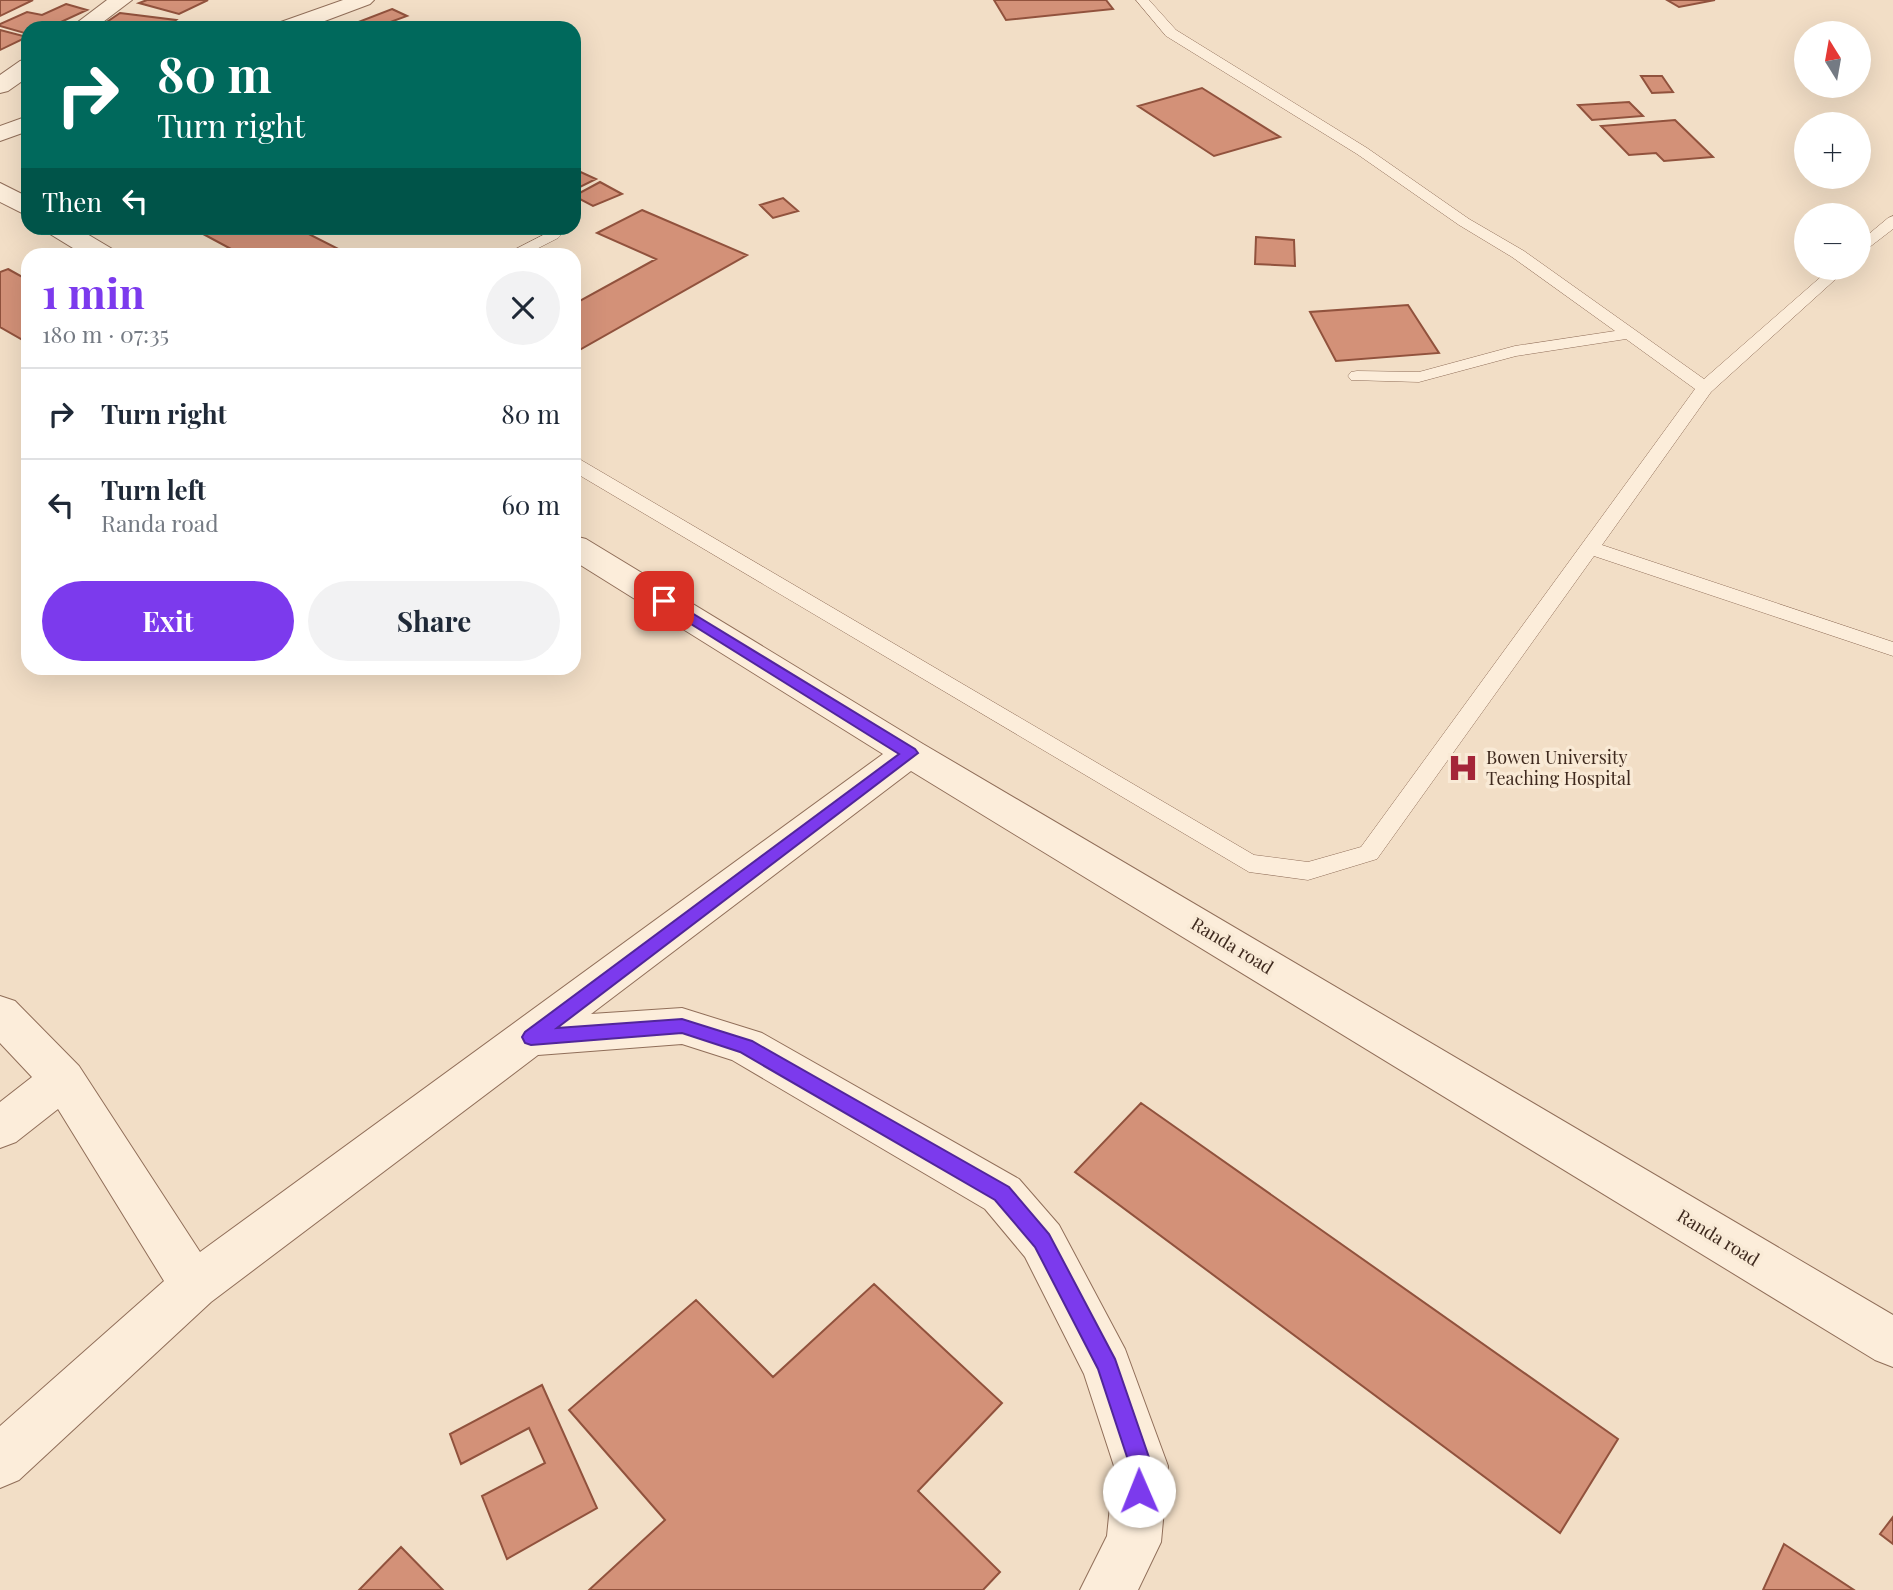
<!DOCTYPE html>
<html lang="en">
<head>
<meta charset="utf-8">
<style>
  body { margin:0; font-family:"Playfair Display",serif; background:#f2f2f3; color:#1f2937; height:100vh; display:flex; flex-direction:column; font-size:26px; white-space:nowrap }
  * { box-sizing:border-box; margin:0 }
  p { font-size:23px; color:#747a83 }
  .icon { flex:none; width:38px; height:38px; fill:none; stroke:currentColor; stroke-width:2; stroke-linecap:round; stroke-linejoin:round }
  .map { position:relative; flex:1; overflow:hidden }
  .side { position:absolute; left:21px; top:248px; width:560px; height:427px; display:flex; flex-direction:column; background:#fff; border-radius:21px; box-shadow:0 7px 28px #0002 }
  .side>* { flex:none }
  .top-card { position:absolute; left:21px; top:21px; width:560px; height:214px; border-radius:21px; box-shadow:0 7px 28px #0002; background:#00695c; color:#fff; overflow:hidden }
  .needle { width:46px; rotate:349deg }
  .fabs { position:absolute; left:1794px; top:21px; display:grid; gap:14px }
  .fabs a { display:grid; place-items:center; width:77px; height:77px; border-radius:50%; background:#fff; box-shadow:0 7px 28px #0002; font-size:35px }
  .pin { position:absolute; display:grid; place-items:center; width:60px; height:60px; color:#fff; margin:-30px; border-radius:14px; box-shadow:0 4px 10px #0006 }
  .me { position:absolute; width:77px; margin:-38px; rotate:359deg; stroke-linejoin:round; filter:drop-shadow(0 0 5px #0008) }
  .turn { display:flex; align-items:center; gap:24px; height:147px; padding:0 21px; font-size:32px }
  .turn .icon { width:91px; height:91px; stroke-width:2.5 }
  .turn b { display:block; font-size:49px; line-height:60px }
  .then { display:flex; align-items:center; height:66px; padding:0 21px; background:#0003; gap:14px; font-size:26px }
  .round { display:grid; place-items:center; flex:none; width:74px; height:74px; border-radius:37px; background:#f2f2f3 }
  .summary { display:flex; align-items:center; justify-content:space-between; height:119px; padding:0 21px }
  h1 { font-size:42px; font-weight:700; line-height:52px; color:#7c3aed }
  .primary-button { display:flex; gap:14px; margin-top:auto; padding:14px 21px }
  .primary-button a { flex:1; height:80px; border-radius:42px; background:#7c3aed; color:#fff; font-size:28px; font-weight:700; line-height:80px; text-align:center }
  .primary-button a+a { background:#f2f2f3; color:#1f2937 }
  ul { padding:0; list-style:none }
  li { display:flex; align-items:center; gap:21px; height:91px; padding:0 21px; border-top:2px solid #e0e1e3 }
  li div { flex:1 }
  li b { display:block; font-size:26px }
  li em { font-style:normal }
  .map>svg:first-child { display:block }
  .building { fill:#d39178; stroke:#91523d; stroke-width:2 }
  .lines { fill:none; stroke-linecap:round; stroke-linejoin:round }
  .service-casing { stroke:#906e59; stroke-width:1 }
  .minor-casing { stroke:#906e59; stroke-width:2 }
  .service { fill:#fcedda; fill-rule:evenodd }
  .minor { fill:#fcedda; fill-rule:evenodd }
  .route { fill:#7c3aed; stroke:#51269a; stroke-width:2 }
  .labels { text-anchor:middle; stroke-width:7; stroke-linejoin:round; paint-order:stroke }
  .poi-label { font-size:18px; fill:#3e291e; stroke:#f9ead6; text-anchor:start }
  .street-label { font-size:18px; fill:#3e291e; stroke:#f9ead6 }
</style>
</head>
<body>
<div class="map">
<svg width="1893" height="1590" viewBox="0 0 1893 1590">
  <rect width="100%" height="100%" fill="#f2dec6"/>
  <path class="building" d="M0,0H33L0,16Z
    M147,0H208L179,14L139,3Z
    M994,0H1106L1113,9L1006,20Z
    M1667,0H1715L1679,7Z
    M66,4L87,10L48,28H28V34L0,26V24L27,12L42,15Z
    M392,9L407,16L374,28H343Z
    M120,13L176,20L164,28H98Z
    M0,30L27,37L0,50Z
    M1641,76H1662L1673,92L1652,93Z
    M1202,88L1280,137L1214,156L1138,106Z
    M1629,102L1643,116L1592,120L1578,105Z
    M1675,120L1713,157L1664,161L1656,153L1629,155L1601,126Z
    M574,169L596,179L574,190Z
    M600,182L622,194L593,206L574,196Z
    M783,198L798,211L773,218L760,205Z
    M642,210L747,255L574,353V304L656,259L597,233Z
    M192,228H297L352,256H244Z
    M1256,237L1294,240L1295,266L1255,264Z
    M8,269L28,280V343L0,327V272Z
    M1408,305L1439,353L1336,361L1310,312Z
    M1141,1103L1618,1439L1560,1533L1075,1172Z
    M874,1284L1002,1403L918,1491L1000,1572L983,1590H589L665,1520L569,1410L696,1300L773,1377Z
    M542,1385L597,1508L507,1559L482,1496L545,1463L529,1428L461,1464L450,1434Z
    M1893,1517V1544L1880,1534Z
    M1784,1544L1854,1590H1763Z
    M401,1547L443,1590H359Z"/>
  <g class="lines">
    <g class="service-casing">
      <path id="service" d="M1136,0H1149L1176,30L1367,148L1469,219L1524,251L1704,379L1831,268H1848L1711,392L1602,545L1893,642V656L1594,556L1377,859L1308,880L1249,872L574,472V458L581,460L1254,855L1308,862L1361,847L1695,389L1626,339L1516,356L1419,382L1351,380L1348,376L1351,372L1357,371L1419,372L1515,346L1615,331L1512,257L1459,225L1357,154L1166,36Z
        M1893,216V229L1858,256V243L1888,218Z
        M553,230L561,235L558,238L523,256H502Z"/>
    </g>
    <g class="minor-casing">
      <path id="minor" d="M107,0H132L95,28H70Z
        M343,0H374L370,4L306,28H275L278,23Z
        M28,59V77L8,91L0,93V75L20,61Z
        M28,116V131L0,141V126Z
        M0,183L28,197V216L0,202Z
        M46,228H77L114,250L118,256H86L50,234Z
        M574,536L586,539L923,744L1893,1315V1367L1875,1360L911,771L591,1014L682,1008L762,1033L1019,1179L1059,1225L1125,1349L1168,1466L1161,1542L1138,1590H1080L1107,1536L1114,1466L1084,1374L1025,1257L985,1209L732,1060L682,1044L538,1055L211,1302L19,1480L0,1488V1426L164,1281L58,1109L16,1142L0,1148V1102L32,1077L0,1043V996L15,1001L79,1066L200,1252L883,754L574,561Z"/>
    </g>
    <use href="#service" class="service"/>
    <use href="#minor" class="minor"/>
  </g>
  <path class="route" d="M664,596L915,749L918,753L557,1028L682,1019L752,1041L1009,1187L1049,1234L1115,1359L1152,1466L1147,1499L1139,1502L1131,1499L1128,1491L1130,1466L1098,1369L1035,1247L995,1200L740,1052L682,1033L531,1045L525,1043L522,1037L525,1032L899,754L659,604L657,601Z"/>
  <defs>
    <g id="hospital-bare" transform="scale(2.415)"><path d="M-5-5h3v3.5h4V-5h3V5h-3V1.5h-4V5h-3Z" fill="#a42438" stroke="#f9ead6" stroke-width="2.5" paint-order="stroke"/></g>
  </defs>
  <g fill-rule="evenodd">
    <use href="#hospital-bare" x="1463" y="768"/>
  </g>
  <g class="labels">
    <g class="poi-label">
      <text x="1486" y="764">Bowen University<tspan x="1486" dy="21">Teaching Hospital</tspan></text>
    </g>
    <g class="street-label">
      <text transform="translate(1232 946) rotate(31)" y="6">Randa road</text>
      <text transform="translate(1718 1238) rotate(31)" y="6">Randa road</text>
    </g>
  </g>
</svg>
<div class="fabs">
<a><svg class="needle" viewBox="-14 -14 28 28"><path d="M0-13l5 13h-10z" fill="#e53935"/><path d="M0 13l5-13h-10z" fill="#747a83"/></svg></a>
<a>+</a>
<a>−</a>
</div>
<div class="pin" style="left:664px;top:601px;background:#d93025"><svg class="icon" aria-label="arrive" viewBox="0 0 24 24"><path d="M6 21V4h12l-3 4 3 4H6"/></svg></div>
<svg class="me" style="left:1139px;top:1491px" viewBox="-20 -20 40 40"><circle r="19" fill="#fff"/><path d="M0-13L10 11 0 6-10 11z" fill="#7c3aed"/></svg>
<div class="top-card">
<div class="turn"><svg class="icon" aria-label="right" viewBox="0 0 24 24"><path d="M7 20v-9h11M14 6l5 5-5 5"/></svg><div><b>80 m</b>Turn right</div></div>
<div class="then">Then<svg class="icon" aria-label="left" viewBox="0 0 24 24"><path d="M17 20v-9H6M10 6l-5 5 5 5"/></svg></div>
</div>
<section class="side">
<div class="summary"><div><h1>1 min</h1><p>180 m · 07:35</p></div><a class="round"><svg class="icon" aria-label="close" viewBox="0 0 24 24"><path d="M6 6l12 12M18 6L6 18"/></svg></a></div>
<ul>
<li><svg class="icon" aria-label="right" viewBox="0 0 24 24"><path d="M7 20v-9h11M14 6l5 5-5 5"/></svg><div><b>Turn right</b></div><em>80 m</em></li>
<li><svg class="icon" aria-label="left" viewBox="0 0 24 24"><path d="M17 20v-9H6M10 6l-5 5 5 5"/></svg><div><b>Turn left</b><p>Randa road</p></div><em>60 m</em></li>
</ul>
<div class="primary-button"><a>Exit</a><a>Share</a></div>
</section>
</div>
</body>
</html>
